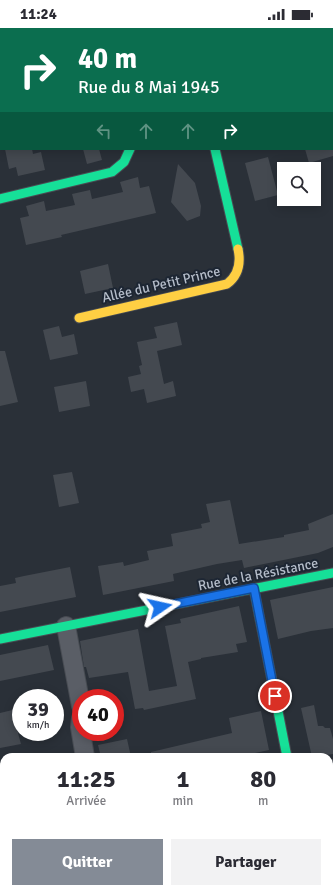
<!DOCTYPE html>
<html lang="fr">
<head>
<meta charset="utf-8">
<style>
  body { margin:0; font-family:Signika,sans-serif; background:#f2f2f3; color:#2b2b33; height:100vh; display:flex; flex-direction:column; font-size:15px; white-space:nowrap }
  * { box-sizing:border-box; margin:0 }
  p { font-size:13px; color:#7c7c81 }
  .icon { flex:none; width:22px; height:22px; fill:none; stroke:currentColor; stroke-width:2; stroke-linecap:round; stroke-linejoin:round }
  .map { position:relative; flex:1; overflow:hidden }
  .panel { position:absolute; left:0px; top:725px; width:333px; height:140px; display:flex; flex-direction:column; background:#fff; border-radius:12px 12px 0 0; box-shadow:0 2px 10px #0003 }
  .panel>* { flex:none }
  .top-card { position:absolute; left:0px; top:0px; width:333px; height:122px; box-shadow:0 2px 10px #0003; background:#0b6e4f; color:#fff; overflow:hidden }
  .buttons { position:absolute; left:277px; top:134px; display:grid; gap:8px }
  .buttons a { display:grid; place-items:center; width:44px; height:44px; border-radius:0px; background:#fff; box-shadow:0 2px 10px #0003; font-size:20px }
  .speed { position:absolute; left:12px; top:661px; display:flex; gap:8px; font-size:20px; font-weight:700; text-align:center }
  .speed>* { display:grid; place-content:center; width:52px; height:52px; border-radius:50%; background:#fff; box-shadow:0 2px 10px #0003; line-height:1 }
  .speed small { font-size:10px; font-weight:400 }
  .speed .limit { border:6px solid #d22; background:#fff; color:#111 }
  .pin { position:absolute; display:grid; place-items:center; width:34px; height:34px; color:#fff; margin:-17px; border:2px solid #fff; border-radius:50%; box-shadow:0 1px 4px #0007 }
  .me { position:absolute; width:44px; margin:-22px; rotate:79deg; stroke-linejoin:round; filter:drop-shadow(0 0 3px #0008) }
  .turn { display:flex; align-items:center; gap:14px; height:84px; padding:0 12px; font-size:18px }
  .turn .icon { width:52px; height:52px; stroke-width:2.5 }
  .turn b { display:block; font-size:28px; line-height:34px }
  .lanes { display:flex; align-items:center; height:38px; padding:0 12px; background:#0003; justify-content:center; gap:20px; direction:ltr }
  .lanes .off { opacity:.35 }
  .eta { display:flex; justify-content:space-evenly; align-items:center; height:68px; text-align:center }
  .eta b { font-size:24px; font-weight:700; line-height:28px }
  .cta { display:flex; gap:8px; margin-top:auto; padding:8px 12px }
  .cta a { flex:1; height:46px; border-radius:0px; background:#848b96; color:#fff; font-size:16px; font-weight:700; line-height:46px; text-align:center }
  .cta a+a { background:#f2f2f3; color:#2b2b33 }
  .status { display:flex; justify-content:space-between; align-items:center; height:28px; padding:0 20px; background:#fff; direction:ltr }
  .status svg { height:11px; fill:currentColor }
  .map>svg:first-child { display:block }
  .building { fill:#444950 }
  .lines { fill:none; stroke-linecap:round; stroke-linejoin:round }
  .street-casing { stroke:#484c53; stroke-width:20 }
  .fast-casing { stroke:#484c53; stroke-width:11 }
  .slow-casing { stroke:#484c53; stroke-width:11 }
  .street { stroke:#5a5e66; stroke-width:18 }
  .fast { stroke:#16e098; stroke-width:9 }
  .slow { stroke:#ffcf43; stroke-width:9 }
  .route-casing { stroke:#114b97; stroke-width:10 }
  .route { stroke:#1a73e8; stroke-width:7 }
  .labels { text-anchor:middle; stroke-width:4; stroke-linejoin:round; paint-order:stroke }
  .street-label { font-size:14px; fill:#b4bcc9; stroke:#1d2633 }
</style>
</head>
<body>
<div class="status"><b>11:24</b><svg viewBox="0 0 49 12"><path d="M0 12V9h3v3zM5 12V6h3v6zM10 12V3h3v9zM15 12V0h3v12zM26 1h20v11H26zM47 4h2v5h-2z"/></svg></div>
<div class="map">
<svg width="333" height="865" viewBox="0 0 333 865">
  <rect width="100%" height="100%" fill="#2a3038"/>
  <path class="building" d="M5,121H32L33,126L41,124L45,142L18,148L16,139L9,141Z
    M83,121H99L102,132L87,136Z
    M305,121H333V128L309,135Z
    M268,129L278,167L255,173L245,135Z
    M178,136L195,155L201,178L200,188L187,193L171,174Z
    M138,149L140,160L149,158L156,185L61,207L62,209L26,217L20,190L29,188L26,178L44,173L46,183L75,177L72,166L90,162L92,171L123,164L120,154Z
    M108,236L113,260L85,266L80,243Z
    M177,294L182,317L157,323L164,356L173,353L176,368L147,375L144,361L131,364L128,349L141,346L139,338L142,337L137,314L157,310L154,299Z
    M59,298L62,309L74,306L78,326L50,332L43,302Z
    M0,323H5L18,374L0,378Z
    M86,353L90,378L59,384L54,359Z
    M72,444L79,475L59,479L53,447Z
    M230,472L239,516L284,509V507L309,502L308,496L333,486V519L318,525L244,540L242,532L217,536L173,546L174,553L103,567L98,538L123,534L124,538L149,532L147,523L173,518L171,506L202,500L201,496L210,494L206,476Z
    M70,539L76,569L0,584V558L16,555L15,550L24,548Z
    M333,559V600L311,603L278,611L270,572Z
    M239,578L247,614L236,616L238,624L201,630V631L188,634L196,671L144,682L143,680L135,681L128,644L89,650L86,639H84L80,613L138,601L149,663L177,658L165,598L181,595L180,591Z
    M48,617L54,642L0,653V627Z
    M314,677L318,698H323L325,700H330L333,711V726L312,729L301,680Z
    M21,680V704L18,705L21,716L0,720V685Z
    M261,683L269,722L251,726V729H151V724L232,705L229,690Z
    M127,711L131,729H101L98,717Z"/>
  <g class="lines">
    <g class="street-casing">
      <path id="street" d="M106,0V1
        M332,13L333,16
        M332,76H333
        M66,598L81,678
        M81,690L80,699L85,729
        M329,741H333
        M0,765L4,783
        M0,809L4,808"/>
    </g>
    <g class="fast-casing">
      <path id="fast" d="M215,121L238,221
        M0,171L112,144L124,134L130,121
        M254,561L287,729
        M0,611L333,545"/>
    </g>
    <g class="slow-casing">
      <path id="slow" d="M79,290L227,256C239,247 241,235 238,221"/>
    </g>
    <use href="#street" class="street"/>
    <use href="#fast" class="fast"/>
    <use href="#slow" class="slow"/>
  </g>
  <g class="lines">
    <g class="route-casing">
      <path id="route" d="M160,579L254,560L275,668"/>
    </g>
    <use href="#route" class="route"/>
  </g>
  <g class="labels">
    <g class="street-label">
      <text transform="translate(161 256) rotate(-13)" y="5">Allée du Petit Prince</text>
      <text transform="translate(258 546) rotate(-11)" y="5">Rue de la Résistance</text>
    </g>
  </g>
</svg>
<div class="buttons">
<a><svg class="icon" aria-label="search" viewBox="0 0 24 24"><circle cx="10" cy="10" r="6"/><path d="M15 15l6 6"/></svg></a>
</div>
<div class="speed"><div>39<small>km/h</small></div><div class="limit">40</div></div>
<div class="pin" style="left:275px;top:668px;background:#d93025"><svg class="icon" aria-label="arrive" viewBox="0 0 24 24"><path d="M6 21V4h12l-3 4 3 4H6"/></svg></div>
<svg class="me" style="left:160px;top:579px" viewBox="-20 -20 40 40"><path d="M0-17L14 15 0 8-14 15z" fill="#1a73e8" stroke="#fff" stroke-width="4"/></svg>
<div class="top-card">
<div class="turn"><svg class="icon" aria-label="right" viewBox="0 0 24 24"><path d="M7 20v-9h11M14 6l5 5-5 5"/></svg><div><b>40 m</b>Rue du 8 Mai 1945</div></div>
<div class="lanes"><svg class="icon off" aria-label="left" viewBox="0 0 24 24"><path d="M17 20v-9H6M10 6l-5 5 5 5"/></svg><svg class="icon off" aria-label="ahead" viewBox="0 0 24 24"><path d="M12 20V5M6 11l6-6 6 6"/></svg><svg class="icon off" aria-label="ahead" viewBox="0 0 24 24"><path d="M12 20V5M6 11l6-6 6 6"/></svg><svg class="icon" aria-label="right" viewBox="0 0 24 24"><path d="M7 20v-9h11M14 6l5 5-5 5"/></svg></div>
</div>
<section class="panel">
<div class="eta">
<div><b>11:25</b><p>Arrivée</p></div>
<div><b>1</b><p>min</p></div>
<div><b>80</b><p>m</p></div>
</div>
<div class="cta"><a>Quitter</a><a>Partager</a></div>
</section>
</div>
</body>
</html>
